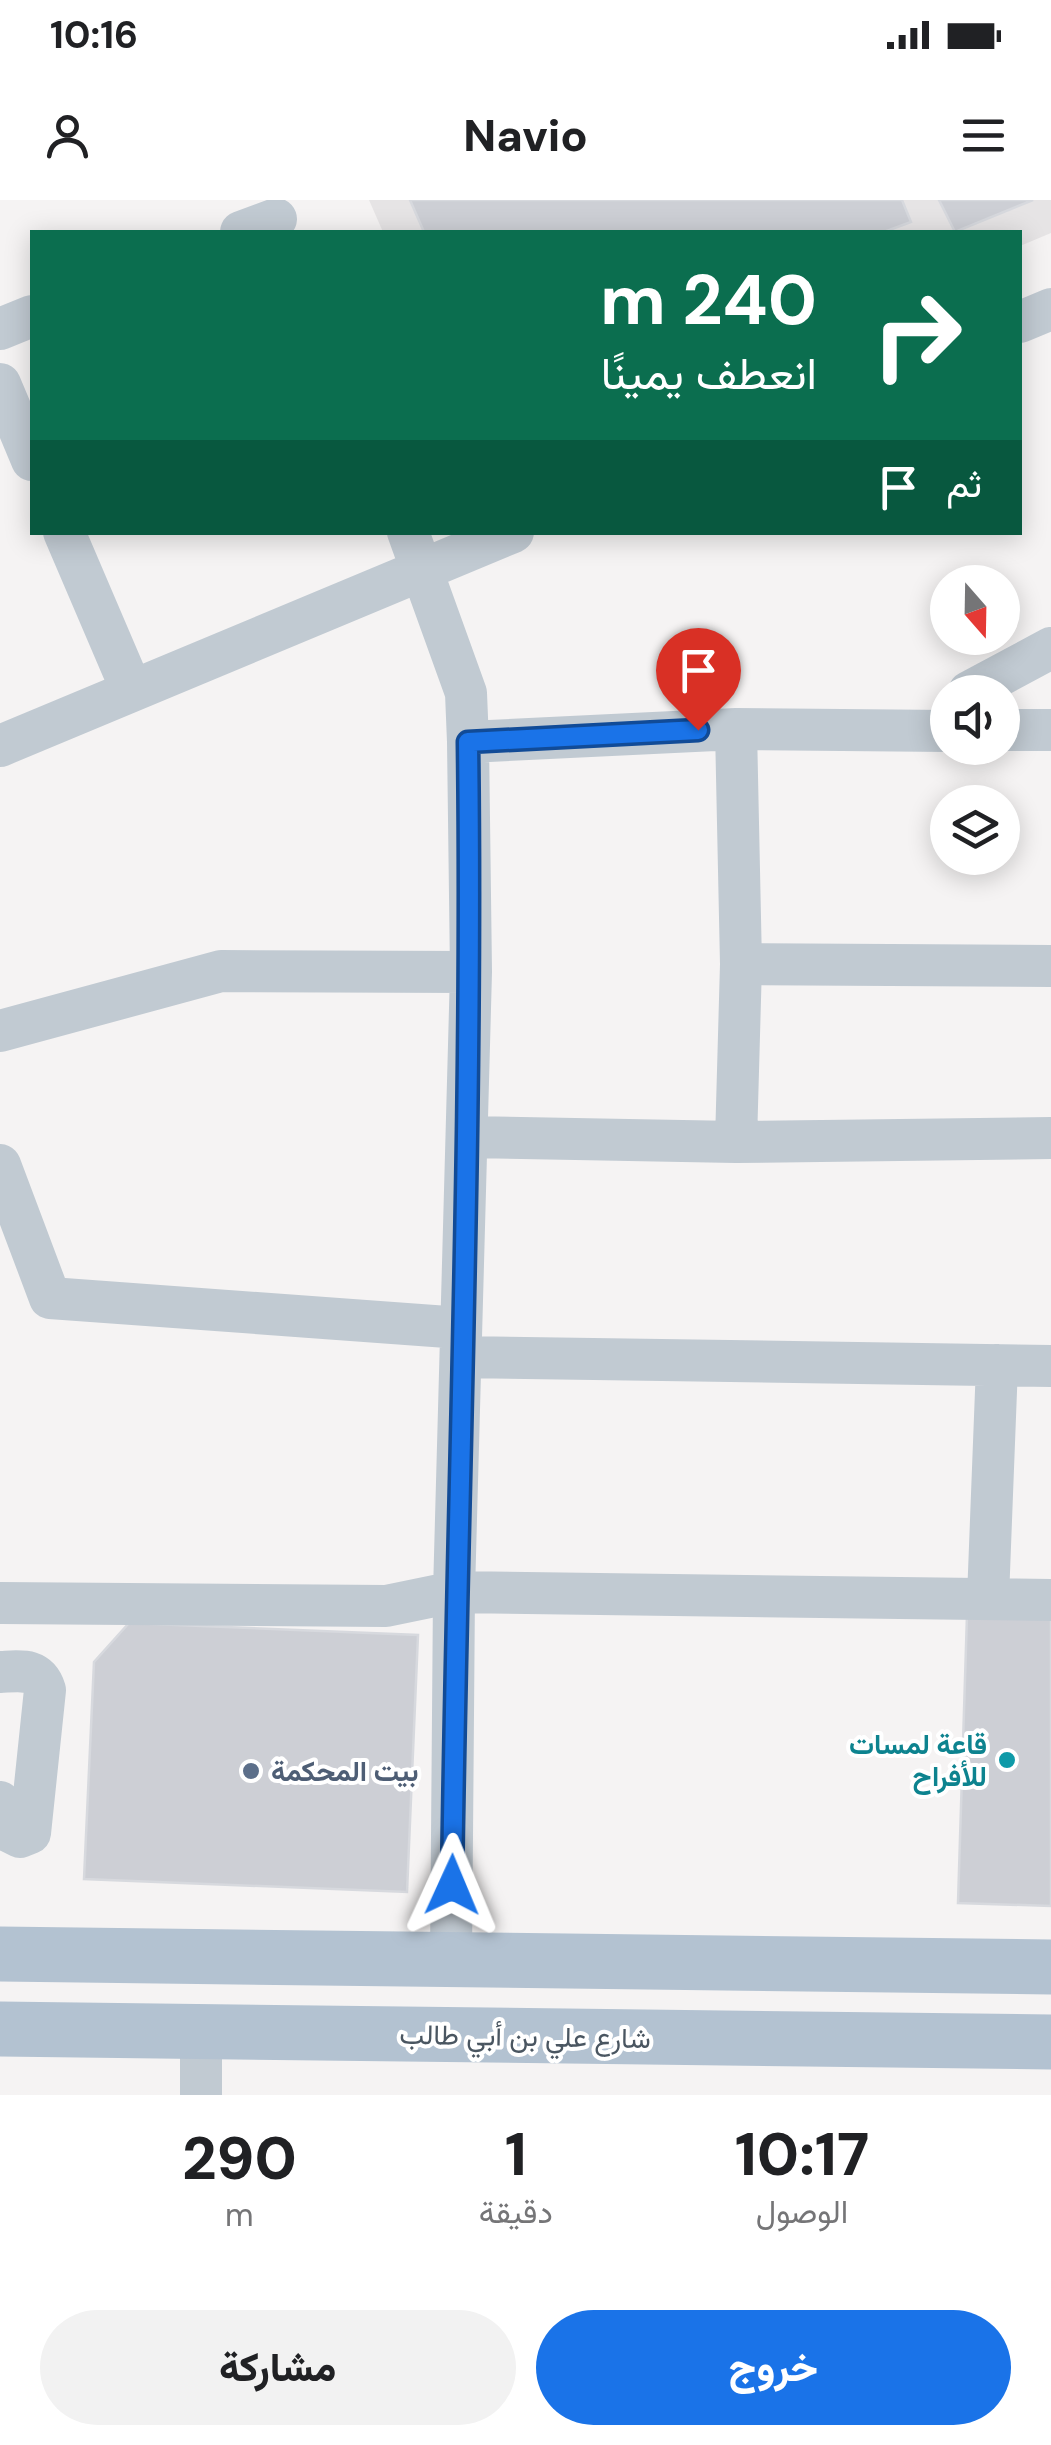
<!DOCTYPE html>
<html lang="ar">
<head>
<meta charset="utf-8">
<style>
  body { margin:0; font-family:"DM Sans",Vazirmatn,sans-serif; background:#f2f2f2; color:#202124; direction:rtl; height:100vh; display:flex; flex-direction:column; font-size:38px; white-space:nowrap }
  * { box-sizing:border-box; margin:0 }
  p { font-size:32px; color:#757577 }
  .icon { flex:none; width:55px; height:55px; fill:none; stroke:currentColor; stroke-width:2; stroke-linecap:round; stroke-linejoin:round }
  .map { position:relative; height:1895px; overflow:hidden; direction:ltr }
  .drawer { display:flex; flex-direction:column; background:#fff; flex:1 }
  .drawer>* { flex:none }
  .guide { position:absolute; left:30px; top:30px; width:992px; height:305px; border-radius:0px; box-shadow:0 5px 25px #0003; direction:rtl; background:#0b6e4f; color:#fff; overflow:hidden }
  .needle { width:65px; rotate:160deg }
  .tools { position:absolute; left:930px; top:365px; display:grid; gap:20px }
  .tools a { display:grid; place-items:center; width:90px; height:90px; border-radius:50%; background:#fff; box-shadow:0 5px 25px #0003; font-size:50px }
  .pin { position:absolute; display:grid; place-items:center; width:85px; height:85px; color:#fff; margin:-102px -42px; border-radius:50% 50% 50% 0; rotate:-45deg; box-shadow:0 0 10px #0007 }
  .pin .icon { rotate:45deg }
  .me { position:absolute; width:110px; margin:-55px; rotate:1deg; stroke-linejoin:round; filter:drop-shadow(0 0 8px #0008) }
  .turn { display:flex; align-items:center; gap:35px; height:210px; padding:0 40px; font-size:45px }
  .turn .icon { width:130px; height:130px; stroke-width:2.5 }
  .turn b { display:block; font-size:70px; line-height:85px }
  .then { display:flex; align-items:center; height:95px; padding:0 40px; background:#0003; gap:20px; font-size:38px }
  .eta { display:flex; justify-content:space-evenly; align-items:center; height:170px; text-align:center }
  .eta b { font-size:60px; font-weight:800; line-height:70px }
  .button { display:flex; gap:20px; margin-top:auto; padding:20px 40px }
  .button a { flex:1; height:115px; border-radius:60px; background:#1a73e8; color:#fff; font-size:40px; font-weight:800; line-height:115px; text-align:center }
  .button a+a { background:#f2f2f2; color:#202124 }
  .status { display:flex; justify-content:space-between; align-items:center; height:70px; padding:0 50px; background:#fff; direction:ltr }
  .status svg { height:28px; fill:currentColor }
  header { display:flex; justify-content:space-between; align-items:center; height:130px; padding:0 40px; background:#fff; font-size:45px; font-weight:800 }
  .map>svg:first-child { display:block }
  .education { fill:#e6e4e5 }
  .building { fill:#cdcfd5; stroke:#d7d9de; stroke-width:2.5 }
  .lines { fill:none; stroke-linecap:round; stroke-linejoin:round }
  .minor { stroke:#c1cad2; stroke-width:42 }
  .major { stroke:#b3c2d1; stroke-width:55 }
  .route-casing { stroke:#114b97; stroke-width:25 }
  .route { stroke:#1a73e8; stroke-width:18 }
  .culture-dot { fill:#0f9aa8; stroke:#fff; stroke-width:4 }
  .service-dot { fill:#5c6f8a; stroke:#fff; stroke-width:4 }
  .labels { text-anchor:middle; stroke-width:8; stroke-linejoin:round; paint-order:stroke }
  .culture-label { font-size:28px; font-weight:bold; fill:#0d838f; stroke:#fff; text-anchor:end }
  .service-label { font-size:28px; font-weight:bold; fill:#4e5e75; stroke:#fff; text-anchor:start }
  .street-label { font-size:28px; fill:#4a5661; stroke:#fff }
</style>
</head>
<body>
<div class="status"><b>10:16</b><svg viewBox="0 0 49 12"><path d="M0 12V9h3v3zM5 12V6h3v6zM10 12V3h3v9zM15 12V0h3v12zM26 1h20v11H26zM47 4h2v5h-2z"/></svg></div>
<header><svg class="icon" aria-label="menu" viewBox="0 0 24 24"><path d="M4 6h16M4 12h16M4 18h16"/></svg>Navio<svg class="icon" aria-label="person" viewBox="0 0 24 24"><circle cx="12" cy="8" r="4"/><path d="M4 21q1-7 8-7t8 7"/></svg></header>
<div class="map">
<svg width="1051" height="1895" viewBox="0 0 1051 1895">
  <rect width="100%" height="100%" fill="#f5f3f3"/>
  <path class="education" d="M369,0H1051V33L1020,46V32H383Z"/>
  <path class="building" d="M410,0H902L911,22L884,32H424Z
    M939,0H1033L955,32Z
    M967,1415L1051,1417V1706L958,1703Z
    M129,1423L418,1435L407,1692L84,1679L94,1462Z"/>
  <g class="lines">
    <path class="minor" d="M241,32L276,19
      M1020,122L1051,109
      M0,129L32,116
      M0,184L32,260
      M64,332L132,491
      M408,332L466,493L468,542L471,772L454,1392L451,1759
      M969,492L1051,448
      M1002,530H1051
      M468,542L736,529L948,531
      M0,546L513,332
      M741,764L1051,766
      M0,831L221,771L471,772
      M468,937L736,942L1051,938
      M736,942L741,764L736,529
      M0,965L50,1098L461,1128
      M461,1157L1051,1166
      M988,1398L997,1165
      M0,1403L386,1406L454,1392L1051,1400
      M0,1472C20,1471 38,1467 45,1490L30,1633L20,1637L10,1632L0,1602
      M201,1895V1832"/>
    <path class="major" d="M0,1754L1051,1767
      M0,1829L1051,1842"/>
  </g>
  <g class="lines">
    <g class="route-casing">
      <path id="route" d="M452,1685C457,1304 473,923 468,542L698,530"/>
    </g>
    <use href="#route" class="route"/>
  </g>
  <circle class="culture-dot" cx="1007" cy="1560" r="10"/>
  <circle class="service-dot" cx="251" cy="1571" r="10"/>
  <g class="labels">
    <g class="culture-label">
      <text x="987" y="1554">قاعة لمسات<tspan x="987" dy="32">للأفراح</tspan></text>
    </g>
    <g class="service-label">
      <text x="271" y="1581">بيت المحكمة</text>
    </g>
    <g class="street-label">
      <text transform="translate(525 1836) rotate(1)" y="10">شارع علي بن أبي طالب</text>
    </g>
  </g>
</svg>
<div class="tools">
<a><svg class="needle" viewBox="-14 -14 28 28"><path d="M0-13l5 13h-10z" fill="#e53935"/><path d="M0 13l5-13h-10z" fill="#757577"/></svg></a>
<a><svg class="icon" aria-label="sound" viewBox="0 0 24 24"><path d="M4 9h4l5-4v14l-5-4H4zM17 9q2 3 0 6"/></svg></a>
<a><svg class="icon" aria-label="layers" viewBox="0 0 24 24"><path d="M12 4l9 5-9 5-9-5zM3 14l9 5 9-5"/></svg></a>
</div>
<div class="pin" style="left:698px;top:530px;background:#d93025"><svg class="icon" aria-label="arrive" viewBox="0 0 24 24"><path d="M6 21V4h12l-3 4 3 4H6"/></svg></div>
<svg class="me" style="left:452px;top:1685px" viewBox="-20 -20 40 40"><path d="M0-17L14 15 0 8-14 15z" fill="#1a73e8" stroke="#fff" stroke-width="4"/></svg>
<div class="guide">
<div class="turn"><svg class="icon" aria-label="right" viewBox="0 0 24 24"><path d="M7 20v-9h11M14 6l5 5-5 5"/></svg><div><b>240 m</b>انعطف يمينًا</div></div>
<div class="then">ثم<svg class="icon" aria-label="arrive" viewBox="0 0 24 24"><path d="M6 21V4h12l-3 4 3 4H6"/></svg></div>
</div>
</div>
<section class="drawer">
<div class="eta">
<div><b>10:17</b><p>الوصول</p></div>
<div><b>1</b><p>دقيقة</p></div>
<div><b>290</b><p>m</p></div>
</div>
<div class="button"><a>خروج</a><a>مشاركة</a></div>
</section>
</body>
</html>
